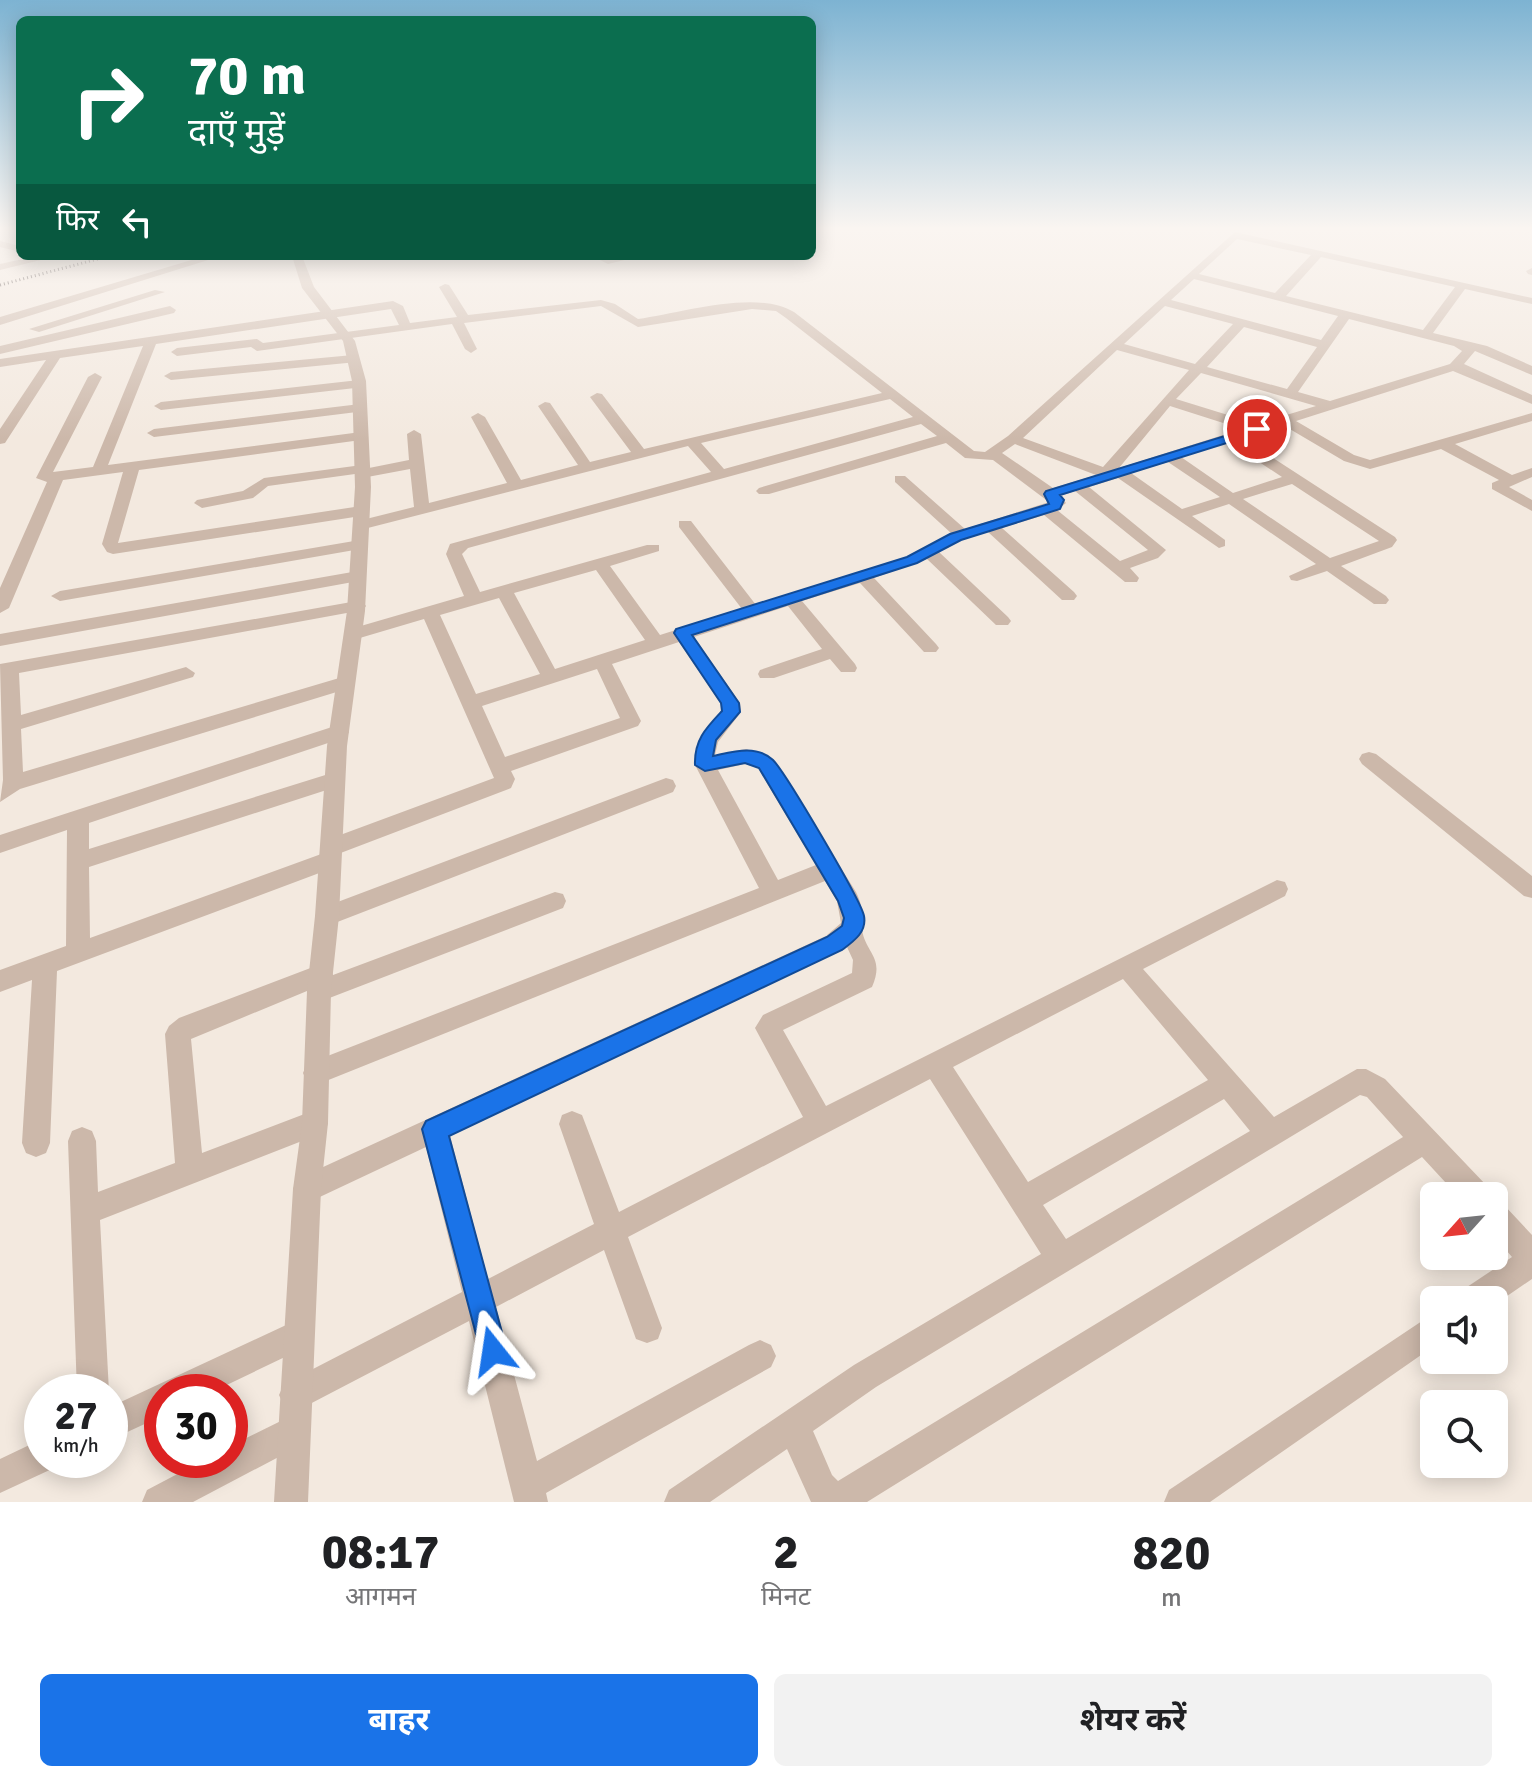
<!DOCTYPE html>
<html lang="hi">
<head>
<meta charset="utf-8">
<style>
  body { margin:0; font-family:Signika,"Noto Sans Devanagari",sans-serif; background:#f2f2f2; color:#202124; height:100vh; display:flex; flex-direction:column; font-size:30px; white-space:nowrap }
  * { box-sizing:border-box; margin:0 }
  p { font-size:26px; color:#757577 }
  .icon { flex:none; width:44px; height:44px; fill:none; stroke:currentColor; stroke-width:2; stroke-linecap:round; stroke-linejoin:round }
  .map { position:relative; height:1502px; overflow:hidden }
  .details { display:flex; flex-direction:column; background:#fff; flex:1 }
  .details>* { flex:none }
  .guide { position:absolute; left:16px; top:16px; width:800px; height:244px; border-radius:12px; box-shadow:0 4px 20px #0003; background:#0b6e4f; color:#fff; overflow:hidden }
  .needle { width:52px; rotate:243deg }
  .buttons { position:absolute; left:1420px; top:1182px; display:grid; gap:16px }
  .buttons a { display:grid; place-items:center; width:88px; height:88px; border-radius:12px; background:#fff; box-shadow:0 4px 20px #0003; font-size:40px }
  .speed { position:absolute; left:24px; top:1374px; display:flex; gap:16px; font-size:40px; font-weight:700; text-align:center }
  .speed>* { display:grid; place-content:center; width:104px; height:104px; border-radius:50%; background:#fff; box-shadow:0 4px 20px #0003; line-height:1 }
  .speed small { font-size:20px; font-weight:400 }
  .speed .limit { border:12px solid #d22; background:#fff; color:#111 }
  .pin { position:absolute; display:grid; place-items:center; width:68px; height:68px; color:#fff; margin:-34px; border:4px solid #fff; border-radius:50%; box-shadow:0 2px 8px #0007 }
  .me { position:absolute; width:88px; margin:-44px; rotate:345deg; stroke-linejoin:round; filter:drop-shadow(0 0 6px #0008) }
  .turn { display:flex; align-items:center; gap:28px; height:168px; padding:0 40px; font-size:36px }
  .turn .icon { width:104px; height:104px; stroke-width:2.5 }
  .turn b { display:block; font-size:56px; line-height:68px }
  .then { display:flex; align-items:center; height:76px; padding:0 40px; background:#0003; gap:16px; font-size:30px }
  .eta { display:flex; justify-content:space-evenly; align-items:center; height:136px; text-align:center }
  .eta b { font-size:48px; font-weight:700; line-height:56px }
  .cta { display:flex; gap:16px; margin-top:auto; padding:16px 40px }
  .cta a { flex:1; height:92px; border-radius:12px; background:#1a73e8; color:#fff; font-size:32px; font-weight:700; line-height:92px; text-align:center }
  .cta a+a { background:#f2f2f2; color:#202124 }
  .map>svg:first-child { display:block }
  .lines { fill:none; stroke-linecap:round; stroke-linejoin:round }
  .minor { fill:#ccb8aa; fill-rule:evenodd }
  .tertiary { fill:#ccb8aa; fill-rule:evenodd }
  .rail { stroke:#392e2a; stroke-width:3; stroke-dasharray:1 3; stroke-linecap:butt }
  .route { fill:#1a73e8; stroke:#114b97; stroke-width:2 }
</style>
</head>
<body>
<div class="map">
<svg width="1532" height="1502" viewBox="0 0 1532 1502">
  <rect width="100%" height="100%" fill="#f3e9df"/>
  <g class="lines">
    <path class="minor" d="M1235,232L1532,298V304L1465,289L1433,333L1487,346L1532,366V375L1475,351L1464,364L1532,395V404L1453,371L1296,421L1354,455L1370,460L1532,413V421L1455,444L1512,475L1532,468V477L1509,487L1532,500V511L1492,489V483L1499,480L1441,449L1370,469L1344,461L1283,425L1242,438L1395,537L1397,540L1392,547L1341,566L1386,596L1389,600L1386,604H1374L1327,571L1297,581L1291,580L1289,576L1316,564L1229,504L1192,516L1225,540V546L1219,548L1118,478L1089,487L1166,550L1158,558L1130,568L1139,578L1137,582H1125L1044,515L1002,528L1074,592L1077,596L1074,600H1062L988,532L961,540L939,552L1008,617L1011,621L1008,625H996L927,559L874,578L936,644L939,648L936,652H924L860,583L802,601L855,664L857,668L855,672H841L830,659L774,678H760L758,674L760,670L822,649L788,606L694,637L740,703L741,712L718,742L715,755L746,749L772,758L856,892C865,910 860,915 862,930C866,954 885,957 872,987L783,1030L826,1106L1277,880L1285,882L1288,889L1285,896L1143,969L1274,1117L1357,1069H1366L1385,1079L1487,1186L1491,1196H1458L1422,1157L867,1502H811L787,1449L710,1502H664L669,1490L854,1365L1041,1254L930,1079L628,1237L662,1328L658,1339L647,1343L636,1339L604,1250L496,1307L537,1461L749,1345L760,1340L771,1345L776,1356L771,1367L546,1493L548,1502H514L469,1321L306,1406L295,1411L284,1406L279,1395L284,1384L462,1292L426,1147L307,1203L297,1199L293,1189L297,1179L826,936L841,923L837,901L825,881L316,1085L307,1082L303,1073L307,1064L759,888L695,765L698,741L721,711V704L679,642L612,664L641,721L638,726L511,771L515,779L511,788L338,854L341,860L338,866L57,971L50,1143L46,1153L36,1157L26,1153L22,1143L32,980L0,992V970L66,946L67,830L0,853V835L332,727H346L349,732L346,737L89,823V849L335,772L342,775L345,780L342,785L89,867L90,938L324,853L321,847L324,841L494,778L424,619L353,640L344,634L347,630L464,596L446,554L450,544L711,472L688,446L360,530L354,528V522L414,507L410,469L362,478L355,474L268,486L253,498L202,508L194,503L197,500L243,491L264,478L362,465L369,468L409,460L407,434L414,430L421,434L429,503L507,483L471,417L478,413L485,417L521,480L578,465L538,406L545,402L550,403L590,462L631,452L590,397L597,393L602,394L644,449L882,393L786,318L776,311L752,309L638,327L601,306L464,323L477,349L471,353L465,349L452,324L257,351L251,347L177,356L171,352L177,348L257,339L263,343L399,325L391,309L156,344L108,465L361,432L368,436L361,440L139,470L118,543L361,506L369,511L361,516L113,554L107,552L102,544L123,472L63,480L9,608L0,613V588L47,482L36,478L88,377L95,373L102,377L53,472L93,467L143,346L60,358L5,443L0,444V429L46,360L0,367V359L393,301L403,306L410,323L457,317L439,287L445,284L449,285L468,315L601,300L615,304L638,319C681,313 757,289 794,312L974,451L985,452L1008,436ZM1237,239L1311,255L1275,293L1199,274ZM1321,257L1455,287L1423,330L1286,296ZM1194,279L1338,316L1321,340L1171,300ZM1165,306L1233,324L1195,364L1124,344ZM1349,319L1454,346L1462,351L1450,364L1330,401L1298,392ZM1244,327L1317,347L1287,389L1207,367ZM1117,350L1189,370L1103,467L1023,438ZM1201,373L1316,406L1257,424L1176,399ZM890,399L913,417L724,469L701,443ZM1170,406L1242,429L1119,468ZM921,424L937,436L759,488L756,491L759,494H769L946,443L965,458L993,460L1049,502L965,529L905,476H895V482L951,533L906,557L756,605L691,521H679V527L742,609L660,635L610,566L659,551V545H647L480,592L462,554L468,548ZM1229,442L1282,477L1233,493L1181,457ZM1015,444L1096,475L1053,488L1002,453ZM1168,462L1220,497L1182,509L1131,473ZM1292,484L1379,541L1330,558L1243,499ZM1075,491L1148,550L1120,561L1057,510L1066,503L1060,496ZM596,570L645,640L555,669L514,593ZM499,598L540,674L476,694L440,615ZM597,669L620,718L505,757L482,706ZM745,764L758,768L816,865L778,880L718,770ZM847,947L853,960L852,973L763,1015L755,1028L803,1117L619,1212L582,1115L572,1111L562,1115L559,1124L594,1224L488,1279L450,1136ZM1123,979L1208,1080L1028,1182L953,1067ZM1360,1095L1367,1097L1403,1137L838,1481L832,1475L813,1431L876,1387ZM1224,1099L1250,1131L1066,1239L1043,1205Z
      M0,241L20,246V252L0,247Z
      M37,256H57L0,270V264Z
      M205,256H221L0,325V317Z
      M592,256H641L608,264Z
      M155,290L165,292L39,332L29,329Z
      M170,306L176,310L174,313L0,354V346Z
      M353,355L359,359L357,362L171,380L164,376L171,372Z
      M359,380L366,384L364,387L161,410L154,406L161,402Z
      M360,404L365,405V411L154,437L147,433L154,429Z
      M360,540L368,545L366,548L60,601L51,596L60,591Z
      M358,571L366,576L364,580L0,646V634Z
      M357,601L363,602L366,606L363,610L19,673L21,715L186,667L195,673L193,677L21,729L23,772L346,676L355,682L353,687L20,789L0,802L3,780L0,664Z
      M1369,752L1376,754L1532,876V898L1524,896L1362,764L1359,759L1362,754Z
      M666,778L673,780L676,786L673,792L327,926L319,923L315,916L319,909Z
      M555,892L563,894L566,901L563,908L319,1002L310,999L307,991L191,1039L202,1153L315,1110L325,1114L328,1123L325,1132L100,1220L109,1392H77L68,1141L72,1131L82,1127L92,1131L96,1141L98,1192L175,1163L165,1034L169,1026L179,1018L321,964L330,967L333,975Z
      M1494,1201L1504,1205L1532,1235V1279L1494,1305V1300H1460L1464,1289L1512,1257L1494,1236Z
      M1434,1313V1346L1210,1502H1164L1169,1490Z
      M299,1319L310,1323L314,1334L310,1345L212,1392H162V1416L110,1440V1407Z
      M295,1414L307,1418L311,1430L307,1442L193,1502H142L147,1490L204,1460H230V1446Z
      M42,1439V1460H57L54,1468L0,1493V1459Z"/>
    <path class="tertiary" d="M292,256H302L314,287L355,341L366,381L371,487L365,611L347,746L339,916L331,991L328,1123L321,1189L308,1502H274L293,1189L302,1123L307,991L315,916L327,746L347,611L355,487L352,381L343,341L302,288Z
      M1532,268V275L1528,274L1526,271Z"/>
    <path class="rail" d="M0,285L109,256"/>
  </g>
  <linearGradient id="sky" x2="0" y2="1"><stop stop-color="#7db3d2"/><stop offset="0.52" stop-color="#faf5f1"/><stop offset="1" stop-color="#faf5f1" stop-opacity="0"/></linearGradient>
  <rect width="1532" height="439" fill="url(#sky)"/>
  <path class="route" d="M1257,426L1263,429L1262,432L1060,495L1064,500L1060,509L961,540L917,563L692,635L739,703L740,712L716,740L713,756C732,752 756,744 773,760C785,772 861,900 864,916C867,932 854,941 842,950L449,1136L507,1351L503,1361L493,1365L483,1361L422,1129L426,1121L827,937L842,926L844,918L838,901L759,768L745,763L705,771L695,765C694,740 706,728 722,711L721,703L674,633L676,629L907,557L950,534L1049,504L1044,494L1046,491Z"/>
</svg>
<div class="buttons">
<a><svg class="needle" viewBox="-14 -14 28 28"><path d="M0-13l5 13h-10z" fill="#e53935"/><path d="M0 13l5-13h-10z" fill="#757577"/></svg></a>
<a><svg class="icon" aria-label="sound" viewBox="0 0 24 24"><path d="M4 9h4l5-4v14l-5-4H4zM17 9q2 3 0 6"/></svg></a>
<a><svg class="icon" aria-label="search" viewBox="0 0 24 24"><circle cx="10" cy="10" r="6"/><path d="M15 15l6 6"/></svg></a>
</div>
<div class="speed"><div>27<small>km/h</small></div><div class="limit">30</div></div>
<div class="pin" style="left:1257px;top:429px;background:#d93025"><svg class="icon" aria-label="arrive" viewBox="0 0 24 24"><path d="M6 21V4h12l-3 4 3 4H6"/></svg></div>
<svg class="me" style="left:493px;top:1351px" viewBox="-20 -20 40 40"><path d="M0-17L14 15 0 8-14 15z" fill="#1a73e8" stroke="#fff" stroke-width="4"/></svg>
<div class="guide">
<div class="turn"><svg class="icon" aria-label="right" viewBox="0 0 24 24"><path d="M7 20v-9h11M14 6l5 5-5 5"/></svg><div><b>70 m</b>दाएँ मुड़ें</div></div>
<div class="then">फिर<svg class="icon" aria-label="left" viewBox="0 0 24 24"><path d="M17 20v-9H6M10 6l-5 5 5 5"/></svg></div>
</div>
</div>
<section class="details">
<div class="eta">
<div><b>08:17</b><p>आगमन</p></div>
<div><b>2</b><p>मिनट</p></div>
<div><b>820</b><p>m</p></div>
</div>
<div class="cta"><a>बाहर</a><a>शेयर करें</a></div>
</section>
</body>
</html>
